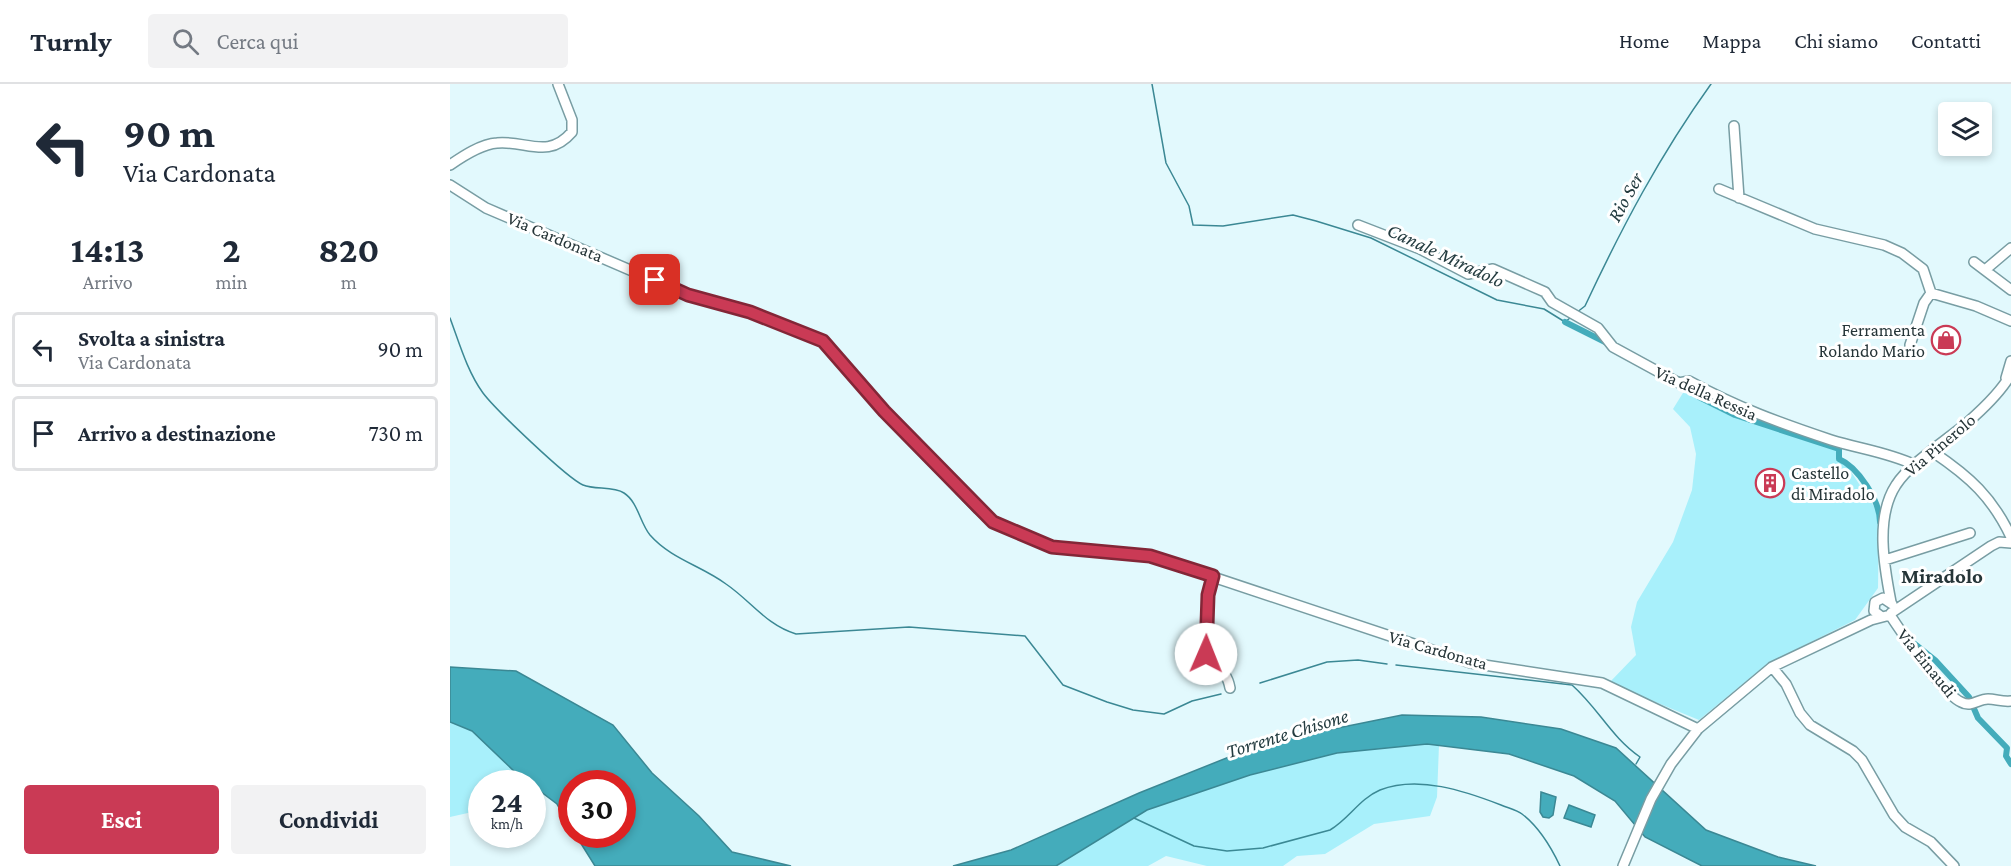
<!DOCTYPE html>
<html lang="it">
<head>
<meta charset="utf-8">
<style>
  body { margin:0; font-family:"Crimson Pro",serif; background:#f2f2f3; color:#1f2937; height:100vh; display:flex; flex-direction:column; font-size:22px; white-space:nowrap }
  * { box-sizing:border-box; margin:0 }
  p { font-size:20px; color:#747a83 }
  .icon { flex:none; width:33px; height:33px; fill:none; stroke:currentColor; stroke-width:2; stroke-linecap:round; stroke-linejoin:round }
  .map { position:relative; flex:1; overflow:hidden }
  .sheet { display:flex; flex-direction:column; background:#fff; width:450px }
  .sheet>* { flex:none }
  .top-card { background:#fff; color:#1f2937; overflow:hidden }
  .controls { position:absolute; left:1488px; top:18px; display:grid; gap:12px }
  .controls a { display:grid; place-items:center; width:54px; height:54px; border-radius:6px; background:#fff; box-shadow:0 3px 9px #0003; font-size:30px }
  .speed { position:absolute; left:18px; top:686px; display:flex; gap:12px; font-size:30px; font-weight:700; text-align:center }
  .speed>* { display:grid; place-content:center; width:78px; height:78px; border-radius:50%; background:#fff; box-shadow:0 3px 9px #0003; line-height:1 }
  .speed small { font-size:15px; font-weight:400 }
  .speed .limit { border:9px solid #d22; background:#fff; color:#111 }
  .pin { position:absolute; display:grid; place-items:center; width:51px; height:51px; color:#fff; margin:-26px; border-radius:12px; box-shadow:0 3px 9px #0006 }
  .me { position:absolute; width:66px; margin:-33px; rotate:1deg; stroke-linejoin:round; filter:drop-shadow(0 0 4px #0008) }
  .turn { display:flex; align-items:center; gap:21px; height:126px; padding:0 24px; font-size:27px }
  .turn .icon { width:78px; height:78px; stroke-width:2.5 }
  .turn b { display:block; font-size:42px; line-height:51px }
  .eta { display:flex; justify-content:space-evenly; align-items:center; height:102px; text-align:center }
  .eta b { font-size:36px; font-weight:700; line-height:42px }
  .button { display:flex; gap:12px; margin-top:auto; padding:12px 24px }
  .button a { flex:1; height:69px; border-radius:6px; background:#ca3a55; color:#fff; font-size:24px; font-weight:700; line-height:69px; text-align:center }
  .button a+a { background:#f2f2f3; color:#1f2937 }
  ul { padding:0; list-style:none }
  li { display:flex; align-items:center; gap:18px; height:75px; margin:0 12px 9px; padding:0 12px; border:3px solid #e0e1e3; border-radius:6px }
  li div { flex:1 }
  li b { display:block; font-size:22px }
  li em { font-style:normal }
  header { display:flex; align-items:center; gap:36px; box-sizing:border-box; height:84px; padding:0 30px; background:#fff; border-bottom:2px solid #e0e1e3 }
  header strong { font-size:28px }
  nav { display:flex; gap:33px; margin-inline-start:auto; font-size:21px }
  .search { width:420px; height:54px; background:#f2f2f3; display:flex; align-items:center; gap:15px; box-sizing:border-box; padding:0 21px; border-radius:6px; color:#747a83; font-size:22px }
  main { display:flex; flex:1; min-height:0 }
  .map>svg:first-child { display:block }
  .green { fill:#a8f0fb }
  .water { fill:#44acbb; stroke:#3b8894; stroke-width:1.5 }
  .lines { fill:none; stroke-linecap:round; stroke-linejoin:round }
  .stream { stroke:#3b8894; stroke-width:1.5 }
  .canal { stroke:#44acbb; stroke-width:6 }
  .minor-casing { stroke:#789da3; stroke-width:12 }
  .minor { stroke:#fff; stroke-width:9 }
  .route-casing { stroke:#832637; stroke-width:15 }
  .route { stroke:#ca3a55; stroke-width:10 }
  .labels { text-anchor:middle; stroke-width:6; stroke-linejoin:round; paint-order:stroke }
  .street-label { font-size:18px; fill:#263538; stroke:#fff }
  .poi-label { font-size:18px; fill:#263538; stroke:#fff; text-anchor:end }
  .water-label { font-size:20px; font-style:italic; fill:#243c40; stroke:#fff }
  .quarter-label { font-size:21px; font-weight:bold; fill:#263538; stroke:#fff }
</style>
</head>
<body>
<header>
<strong>Turnly</strong>
<div class="search"><svg class="icon" aria-label="search" viewBox="0 0 24 24"><circle cx="10" cy="10" r="6"/><path d="M15 15l6 6"/></svg>Cerca qui</div>
<nav><a>Home</a><a>Mappa</a><a>Chi siamo</a><a>Contatti</a></nav>
</header>
<main>
<section class="sheet">
<div class="top-card">
<div class="turn"><svg class="icon" aria-label="left" viewBox="0 0 24 24"><path d="M17 20v-9H6M10 6l-5 5 5 5"/></svg><div><b>90 m</b>Via Cardonata</div></div>
</div>
<div class="eta">
<div><b>14:13</b><p>Arrivo</p></div>
<div><b>2</b><p>min</p></div>
<div><b>820</b><p>m</p></div>
</div>
<ul>
<li><svg class="icon" aria-label="left" viewBox="0 0 24 24"><path d="M17 20v-9H6M10 6l-5 5 5 5"/></svg><div><b>Svolta a sinistra</b><p>Via Cardonata</p></div><em>90 m</em></li>
<li><svg class="icon" aria-label="arrive" viewBox="0 0 24 24"><path d="M6 21V4h12l-3 4 3 4H6"/></svg><div><b>Arrivo a destinazione</b></div><em>730 m</em></li>
</ul>
<div class="button"><a>Esci</a><a>Condividi</a></div>
</section>
<div class="map">
<svg width="1561" height="782" viewBox="0 0 1561 782">
  <rect width="100%" height="100%" fill="#e2f9fd"/>
  <path class="green" d="M1236,304L1289,331L1386,365L1429,430L1428,504L1405,536L1317,580L1249,636L1159,599L1186,571L1181,543L1187,518L1223,458L1242,406L1246,370L1240,343L1223,325Z
    M0,638L22,647L79,699H32L31,726L0,733Z
    M977,660L989,661L987,713L980,732L924,740L875,770L847,772L833,782H757L716,772L698,782H606L697,726L800,691L887,669Z"/>
  <path class="water" d="M0,583L66,587L163,641L202,689L249,732L282,768L341,782H145L125,750H172V699H122L121,744L107,720L66,689L22,647L0,638Z
    M952,631L1031,633L1111,645L1166,664L1256,746L1328,773L1366,782H1252L1195,753L1165,717L1124,692L1059,670L977,660L887,669L800,691L697,726L606,782H503L561,766L689,709L814,659Z
    M1091,708L1106,713L1103,731L1099,734L1093,733L1090,728Z
    M1119,721L1145,731L1141,743L1114,734Z"/>
  <g class="lines">
    <path class="stream" d="M702,0L716,79L739,122L743,141L773,142L843,131L866,137L921,154L1047,216L1094,225L1115,238L1120,234
      M1126,229L1135,222C1172,143 1210,71 1261,0
      M0,234C9,258 17,287 33,309C45,325 117,394 133,401C145,406 163,402 174,409C188,418 190,439 200,451C221,475 252,482 276,500C301,517 316,541 346,550L459,543L575,552L613,601L657,618L683,626L714,630L742,617L771,610
      M946,581L1122,601C1149,625 1161,653 1190,673L1186,680
      M810,599L877,578L908,576L937,580
      M684,734L744,762L777,767L813,764L880,746C899,735 909,715 930,706C968,691 1015,707 1051,721C1058,724 1067,726 1072,730C1089,743 1101,763 1110,782"/>
    <path class="canal" d="M1115,238L1161,261
      M1231,297L1249,313L1285,331L1389,365V375C1408,383 1430,417 1430,438
      M1465,560L1485,576L1519,613L1528,634L1557,664L1556,672L1561,680"/>
    <g class="minor-casing">
      <path id="minor" d="M1284,42L1289,114
        M0,81C13,72 31,60 47,59C76,56 98,76 122,48V36L108,0
        M0,101L36,124L238,211L300,228L373,257L434,327L528,425L543,438L602,463L700,472L1021,579L1152,599L1248,645
        M1269,105L1365,145L1434,161L1452,169L1473,185L1481,209L1526,222L1561,237
        M908,141L970,165L1018,190L1043,185L1095,208L1102,218L1148,244L1163,263L1229,299L1239,297C1286,323 1330,339 1381,356C1410,365 1437,368 1465,381
        M1524,178L1561,206
        M1535,186L1561,164
        M1460,261L1474,219L1481,209
        M1556,294L1561,277
        M1483,368C1520,393 1542,413 1561,453
        M1435,476L1520,449
        M763,492L758,511L756,570C763,586 776,582 780,604
        M1441,518C1434,482 1425,433 1446,401C1459,380 1498,355 1518,338C1534,324 1551,308 1561,290
        M1441,529L1541,462L1549,458L1561,459
        M1440,531C1452,549 1493,610 1511,618C1521,624 1528,615 1538,615C1546,615 1552,618 1561,617
        M1432,533L1424,527L1425,518L1433,514L1442,520
        M1322,583L1336,600L1350,629L1360,641L1403,667L1412,676L1444,731L1455,743L1481,758L1504,782
        M1173,782L1201,715L1221,680L1248,645L1322,583L1421,536L1440,531"/>
    </g>
    <use href="#minor" class="minor"/>
  </g>
  <g class="lines">
    <g class="route-casing">
      <path id="route" d="M205,196L238,211L300,228L373,257L434,327L543,438L602,463L700,472L763,492L758,511L756,570"/>
    </g>
    <use href="#route" class="route"/>
  </g>
  <defs>
    <g id="shop-ring" transform="scale(1.5)"><circle r="9.5" fill="#fff" stroke="#ca3a55" stroke-width="1.5"/><path d="M-5-2.5h2.3a2.7 3.5 0 0 1 5.4 0H5L5.5 6h-11ZM-1.5-2.5h3a1.5 2.3 0 0 0-3 0Z" fill="#ca3a55"/></g>
    <g id="building-ring" transform="scale(1.5)"><circle r="9.5" fill="#fff" stroke="#ca3a55" stroke-width="1.5"/><path d="M-4-6H4V6H1V3H-1V6H-4ZM-2.5-4.3h1.7v1.8h-1.7ZM.8-4.3h1.7v1.8H.8ZM-2.5-1h1.7V.8h-1.7ZM.8-1h1.7V.8H.8Z" fill="#ca3a55"/></g>
  </defs>
  <g fill-rule="evenodd">
    <use href="#shop-ring" x="1496" y="256"/>
    <use href="#building-ring" x="1320" y="399"/>
  </g>
  <g class="labels">
    <g class="street-label">
      <text transform="translate(105 153) rotate(23)" y="6">Via Cardonata</text>
      <text transform="translate(1256 309) rotate(24)" y="6">Via della Ressia</text>
      <text transform="translate(1490 361) rotate(-40)" y="6">Via Pinerolo</text>
      <text transform="translate(988 566) rotate(16)" y="6">Via Cardonata</text>
      <text transform="translate(1477 579) rotate(51)" y="6">Via Einaudi</text>
    </g>
    <g class="poi-label">
      <text x="1475" y="252">Ferramenta<tspan x="1475" dy="21">Rolando Mario</tspan></text>
      <text x="1341" y="395" text-anchor="start">Castello<tspan x="1341" dy="21">di Miradolo</tspan></text>
    </g>
    <g class="water-label">
      <text transform="translate(1175 113) rotate(-61)" y="7">Rio Ser</text>
      <text transform="translate(996 171) rotate(25)" y="7">Canale Miradolo</text>
      <text transform="translate(837 649) rotate(-17)" y="7">Torrente Chisone</text>
    </g>
    <g class="quarter-label">
      <text x="1492" y="499">Miradolo</text>
    </g>
  </g>
</svg>
<div class="controls">
<a><svg class="icon" aria-label="layers" viewBox="0 0 24 24"><path d="M12 4l9 5-9 5-9-5zM3 14l9 5 9-5"/></svg></a>
</div>
<div class="speed"><div>24<small>km/h</small></div><div class="limit">30</div></div>
<div class="pin" style="left:205px;top:196px;background:#d93025"><svg class="icon" aria-label="arrive" viewBox="0 0 24 24"><path d="M6 21V4h12l-3 4 3 4H6"/></svg></div>
<svg class="me" style="left:756px;top:570px" viewBox="-20 -20 40 40"><circle r="19" fill="#fff"/><path d="M0-13L10 11 0 6-10 11z" fill="#ca3a55"/></svg>
</div>
</main>
</body>
</html>
